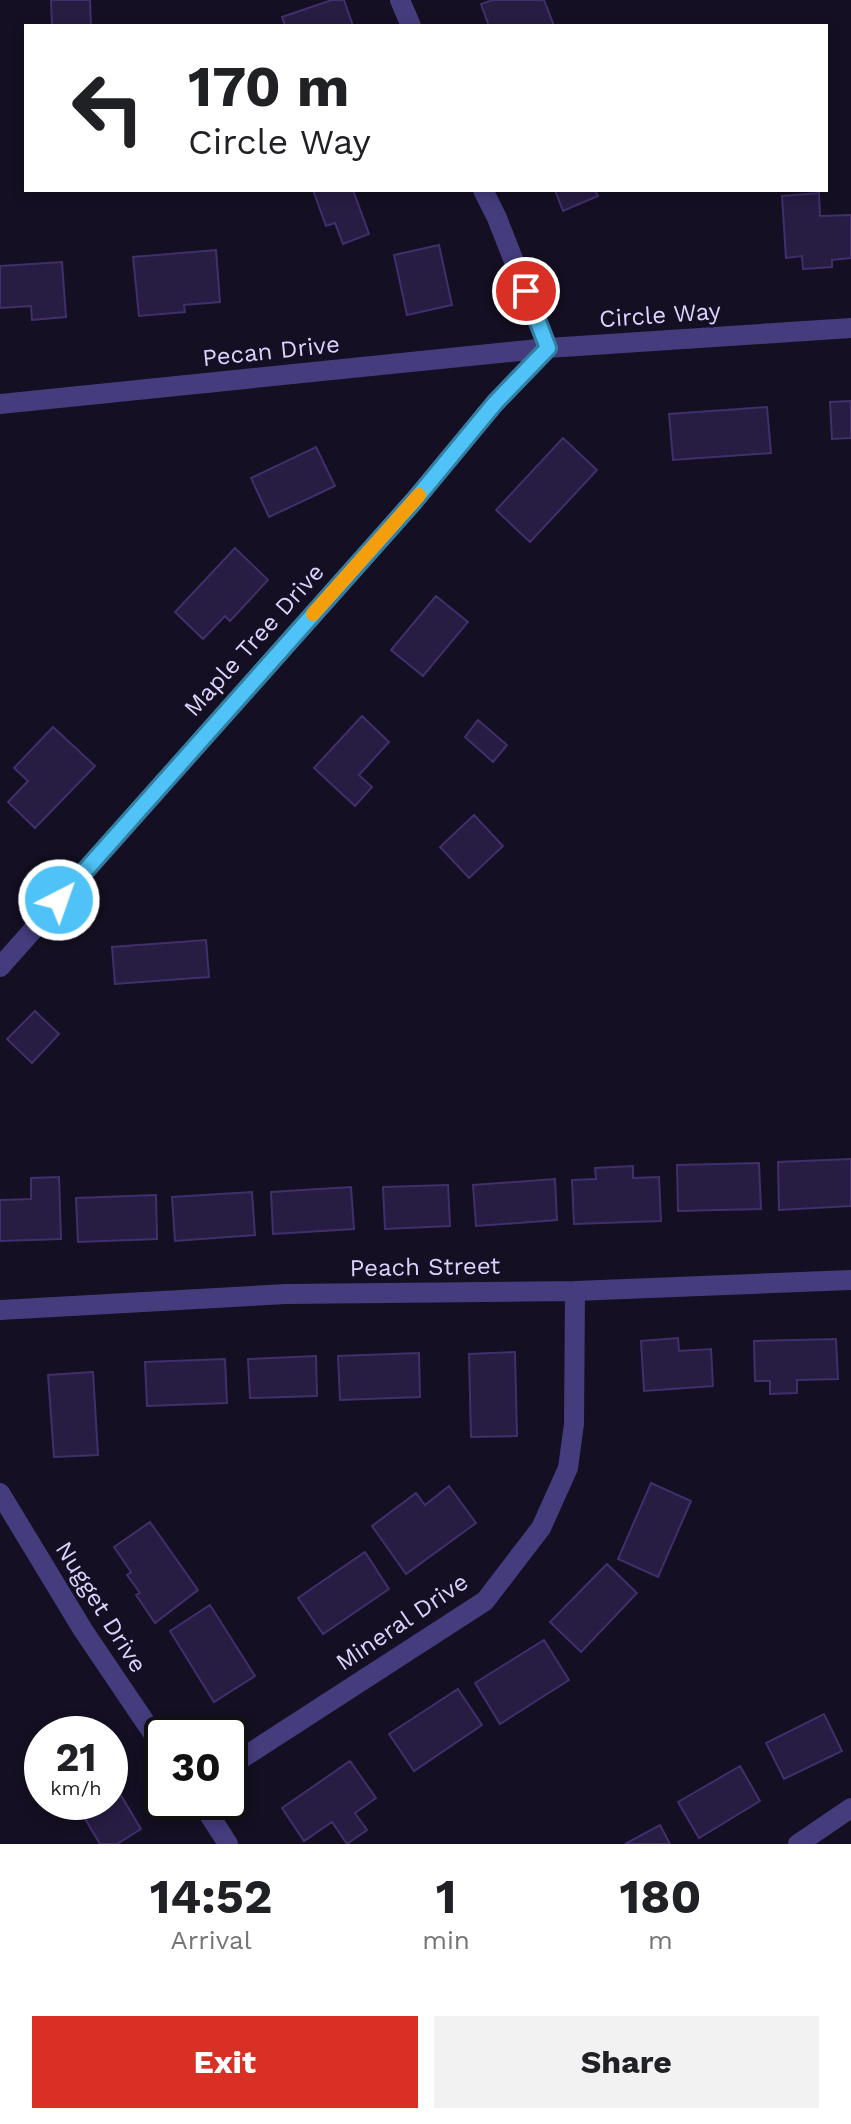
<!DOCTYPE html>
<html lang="en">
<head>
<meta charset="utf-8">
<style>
  body { margin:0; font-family:"Work Sans",sans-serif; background:#f2f2f2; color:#202124; height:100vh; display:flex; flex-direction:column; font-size:30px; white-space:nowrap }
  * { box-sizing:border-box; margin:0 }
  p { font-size:26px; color:#757577 }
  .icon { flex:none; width:44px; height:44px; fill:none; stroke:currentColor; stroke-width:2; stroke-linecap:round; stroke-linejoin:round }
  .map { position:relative; height:1844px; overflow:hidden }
  .sheet { display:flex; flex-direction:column; background:#fff; flex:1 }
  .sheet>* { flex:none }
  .banner { position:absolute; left:24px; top:24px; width:804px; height:168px; border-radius:0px; box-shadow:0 4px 12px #0003; background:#fff; color:#202124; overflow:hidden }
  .speed { position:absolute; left:24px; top:1716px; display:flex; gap:16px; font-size:40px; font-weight:700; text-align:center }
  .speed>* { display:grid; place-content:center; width:104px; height:104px; border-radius:50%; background:#fff; box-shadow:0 4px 12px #0003; line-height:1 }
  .speed small { font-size:20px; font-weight:400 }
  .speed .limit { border:4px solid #111; border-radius:12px; background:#fff; color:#111 }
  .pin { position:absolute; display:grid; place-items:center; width:68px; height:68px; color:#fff; margin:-34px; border:4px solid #fff; border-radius:50%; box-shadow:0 2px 8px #0007 }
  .me { position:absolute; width:88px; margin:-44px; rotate:41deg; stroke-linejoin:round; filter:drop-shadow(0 0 6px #0008) }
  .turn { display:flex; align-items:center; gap:28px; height:168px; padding:0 32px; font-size:36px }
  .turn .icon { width:104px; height:104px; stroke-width:2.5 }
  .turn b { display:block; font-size:56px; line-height:68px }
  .eta { display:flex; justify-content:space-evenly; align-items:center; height:136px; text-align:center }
  .eta b { font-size:48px; font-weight:700; line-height:56px }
  .cta { display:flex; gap:16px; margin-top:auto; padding:16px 32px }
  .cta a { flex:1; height:92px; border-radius:0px; background:#d93025; color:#fff; font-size:32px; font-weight:700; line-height:92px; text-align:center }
  .cta a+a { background:#f2f2f2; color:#202124 }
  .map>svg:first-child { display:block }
  .building { fill:#271c42; stroke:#412f6c; stroke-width:2 }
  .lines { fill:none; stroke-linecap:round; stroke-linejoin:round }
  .minor { stroke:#453c7e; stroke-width:20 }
  .route-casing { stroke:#337fa1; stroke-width:20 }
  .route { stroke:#4fc3f7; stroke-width:14 }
  .slow { stroke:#f59e0b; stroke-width:14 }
  .labels { text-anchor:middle; stroke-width:6; stroke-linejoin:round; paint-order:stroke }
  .street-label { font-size:24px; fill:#dbd2fd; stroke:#140f22 }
</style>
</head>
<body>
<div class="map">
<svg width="851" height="1844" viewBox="0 0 851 1844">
  <rect width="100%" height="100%" fill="#140f22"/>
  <path class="building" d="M51,0H90L91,26H52Z
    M332,0H344L353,26H285L282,17Z
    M493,0H544L554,26H489L481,4Z
    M313,190H353L369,234L343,244L335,223L326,226Z
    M555,190H595L598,196L563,211Z
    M819,193L820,216L851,215V258L832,260V267L803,269L802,256L786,258L782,196Z
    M439,245L452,305L407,315L394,255Z
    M216,250L220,302L184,305L185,312L139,316L133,257Z
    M62,262L66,317L32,320L31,306L0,308V266Z
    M851,401V438L832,439L830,402Z
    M767,407L771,453L673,460L669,414Z
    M563,438L597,470L530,542L496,510Z
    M316,447L335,486L269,517L251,478Z
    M235,548L268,580L230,621L225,616L203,639L175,612Z
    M436,596L468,622L423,676L391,650Z
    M362,716L389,742L359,775L372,787L355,806L314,768Z
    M478,720L507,745L493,762L465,737Z
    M53,727L95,766L35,828L8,802L28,781L14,768Z
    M474,815L503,846L469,878L440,847Z
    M206,940L209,977L115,984L112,947Z
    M35,1011L59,1034L32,1063L7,1039Z
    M851,1159V1206L779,1210L778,1162Z
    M759,1163L761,1209L678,1211L677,1165Z
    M633,1166V1178L659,1177L661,1221L574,1224L572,1180L596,1179L595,1168Z
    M59,1177L61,1239L0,1241V1200L31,1199V1178Z
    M555,1179L557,1220L476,1226L473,1185Z
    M448,1185L450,1226L385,1229L383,1187Z
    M351,1187L354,1229L273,1234L271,1192Z
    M252,1192L255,1235L175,1241L172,1197Z
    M156,1195L157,1239L78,1242L76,1198Z
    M678,1338L679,1351L711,1349L713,1386L644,1391L641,1341Z
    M836,1339L838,1379L797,1380V1393L770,1394V1381H755L754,1341Z
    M515,1352L517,1436L471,1437L469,1354Z
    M419,1353L420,1397L340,1400L338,1356Z
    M316,1356L317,1396L250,1398L248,1359Z
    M225,1359L227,1403L147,1406L145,1362Z
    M93,1372L98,1455L54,1457L48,1375Z
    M651,1483L691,1501L658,1577L618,1559Z
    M449,1486L476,1523L406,1574L372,1526L416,1493L425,1505Z
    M150,1522L198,1590L155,1623L136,1595L140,1593L127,1575L131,1572L114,1547Z
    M365,1552L389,1589L323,1634L298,1598Z
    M607,1564L637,1593L581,1652L550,1622Z
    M210,1605L255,1676L214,1702L170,1631Z
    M544,1640L569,1680L500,1724L475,1683Z
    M458,1689L482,1725L414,1771L389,1734Z
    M824,1714L842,1751L784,1779L766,1743Z
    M350,1761L376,1798L355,1813L367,1830L347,1844L332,1822L304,1841L282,1808Z
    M740,1766L760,1801L699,1838L678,1802Z
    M110,1777L141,1829L117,1844H100L75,1802H110Z
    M660,1825L670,1844H625Z"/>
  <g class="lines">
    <path class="minor" d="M400,0L411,26
      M483,190L497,218L548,348
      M0,404L548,348L851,328
      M0,967L414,501L495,403L548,348
      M0,1310L286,1294L575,1291L851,1280
      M0,1493L83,1630L162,1747
      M230,1766L485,1601L541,1528L568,1468L574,1424L575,1291
      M201,1802L228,1844
      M798,1844L851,1808"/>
  </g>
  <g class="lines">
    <g class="route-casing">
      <path id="route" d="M59,900L414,501L495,403L548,348L526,291"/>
    </g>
    <use href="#route" class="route"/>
    <path class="slow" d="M313,614L419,495"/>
  </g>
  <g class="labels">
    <g class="street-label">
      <text transform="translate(660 315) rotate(-4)" y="8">Circle Way</text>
      <text transform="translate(271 351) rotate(-6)" y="8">Pecan Drive</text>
      <text transform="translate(254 640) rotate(-48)" y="8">Maple Tree Drive</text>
      <text transform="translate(425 1267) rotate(-1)" y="8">Peach Street</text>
      <text transform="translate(101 1607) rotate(58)" y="8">Nugget Drive</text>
      <text transform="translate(402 1622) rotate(-34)" y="8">Mineral Drive</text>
    </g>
  </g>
</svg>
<div class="speed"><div>21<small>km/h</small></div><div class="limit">30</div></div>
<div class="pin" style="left:526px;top:291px;background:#d93025"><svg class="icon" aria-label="arrive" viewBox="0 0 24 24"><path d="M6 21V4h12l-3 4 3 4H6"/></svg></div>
<svg class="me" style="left:59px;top:900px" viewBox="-20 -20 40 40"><circle r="17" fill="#4fc3f7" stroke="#fff" stroke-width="3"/><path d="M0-11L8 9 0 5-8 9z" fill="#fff"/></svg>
<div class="banner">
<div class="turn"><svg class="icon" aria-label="left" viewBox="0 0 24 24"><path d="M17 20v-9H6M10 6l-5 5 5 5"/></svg><div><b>170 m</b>Circle Way</div></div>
</div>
</div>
<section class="sheet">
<div class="eta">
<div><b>14:52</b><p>Arrival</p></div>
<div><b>1</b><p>min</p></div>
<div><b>180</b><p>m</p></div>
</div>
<div class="cta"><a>Exit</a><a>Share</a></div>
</section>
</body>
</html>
